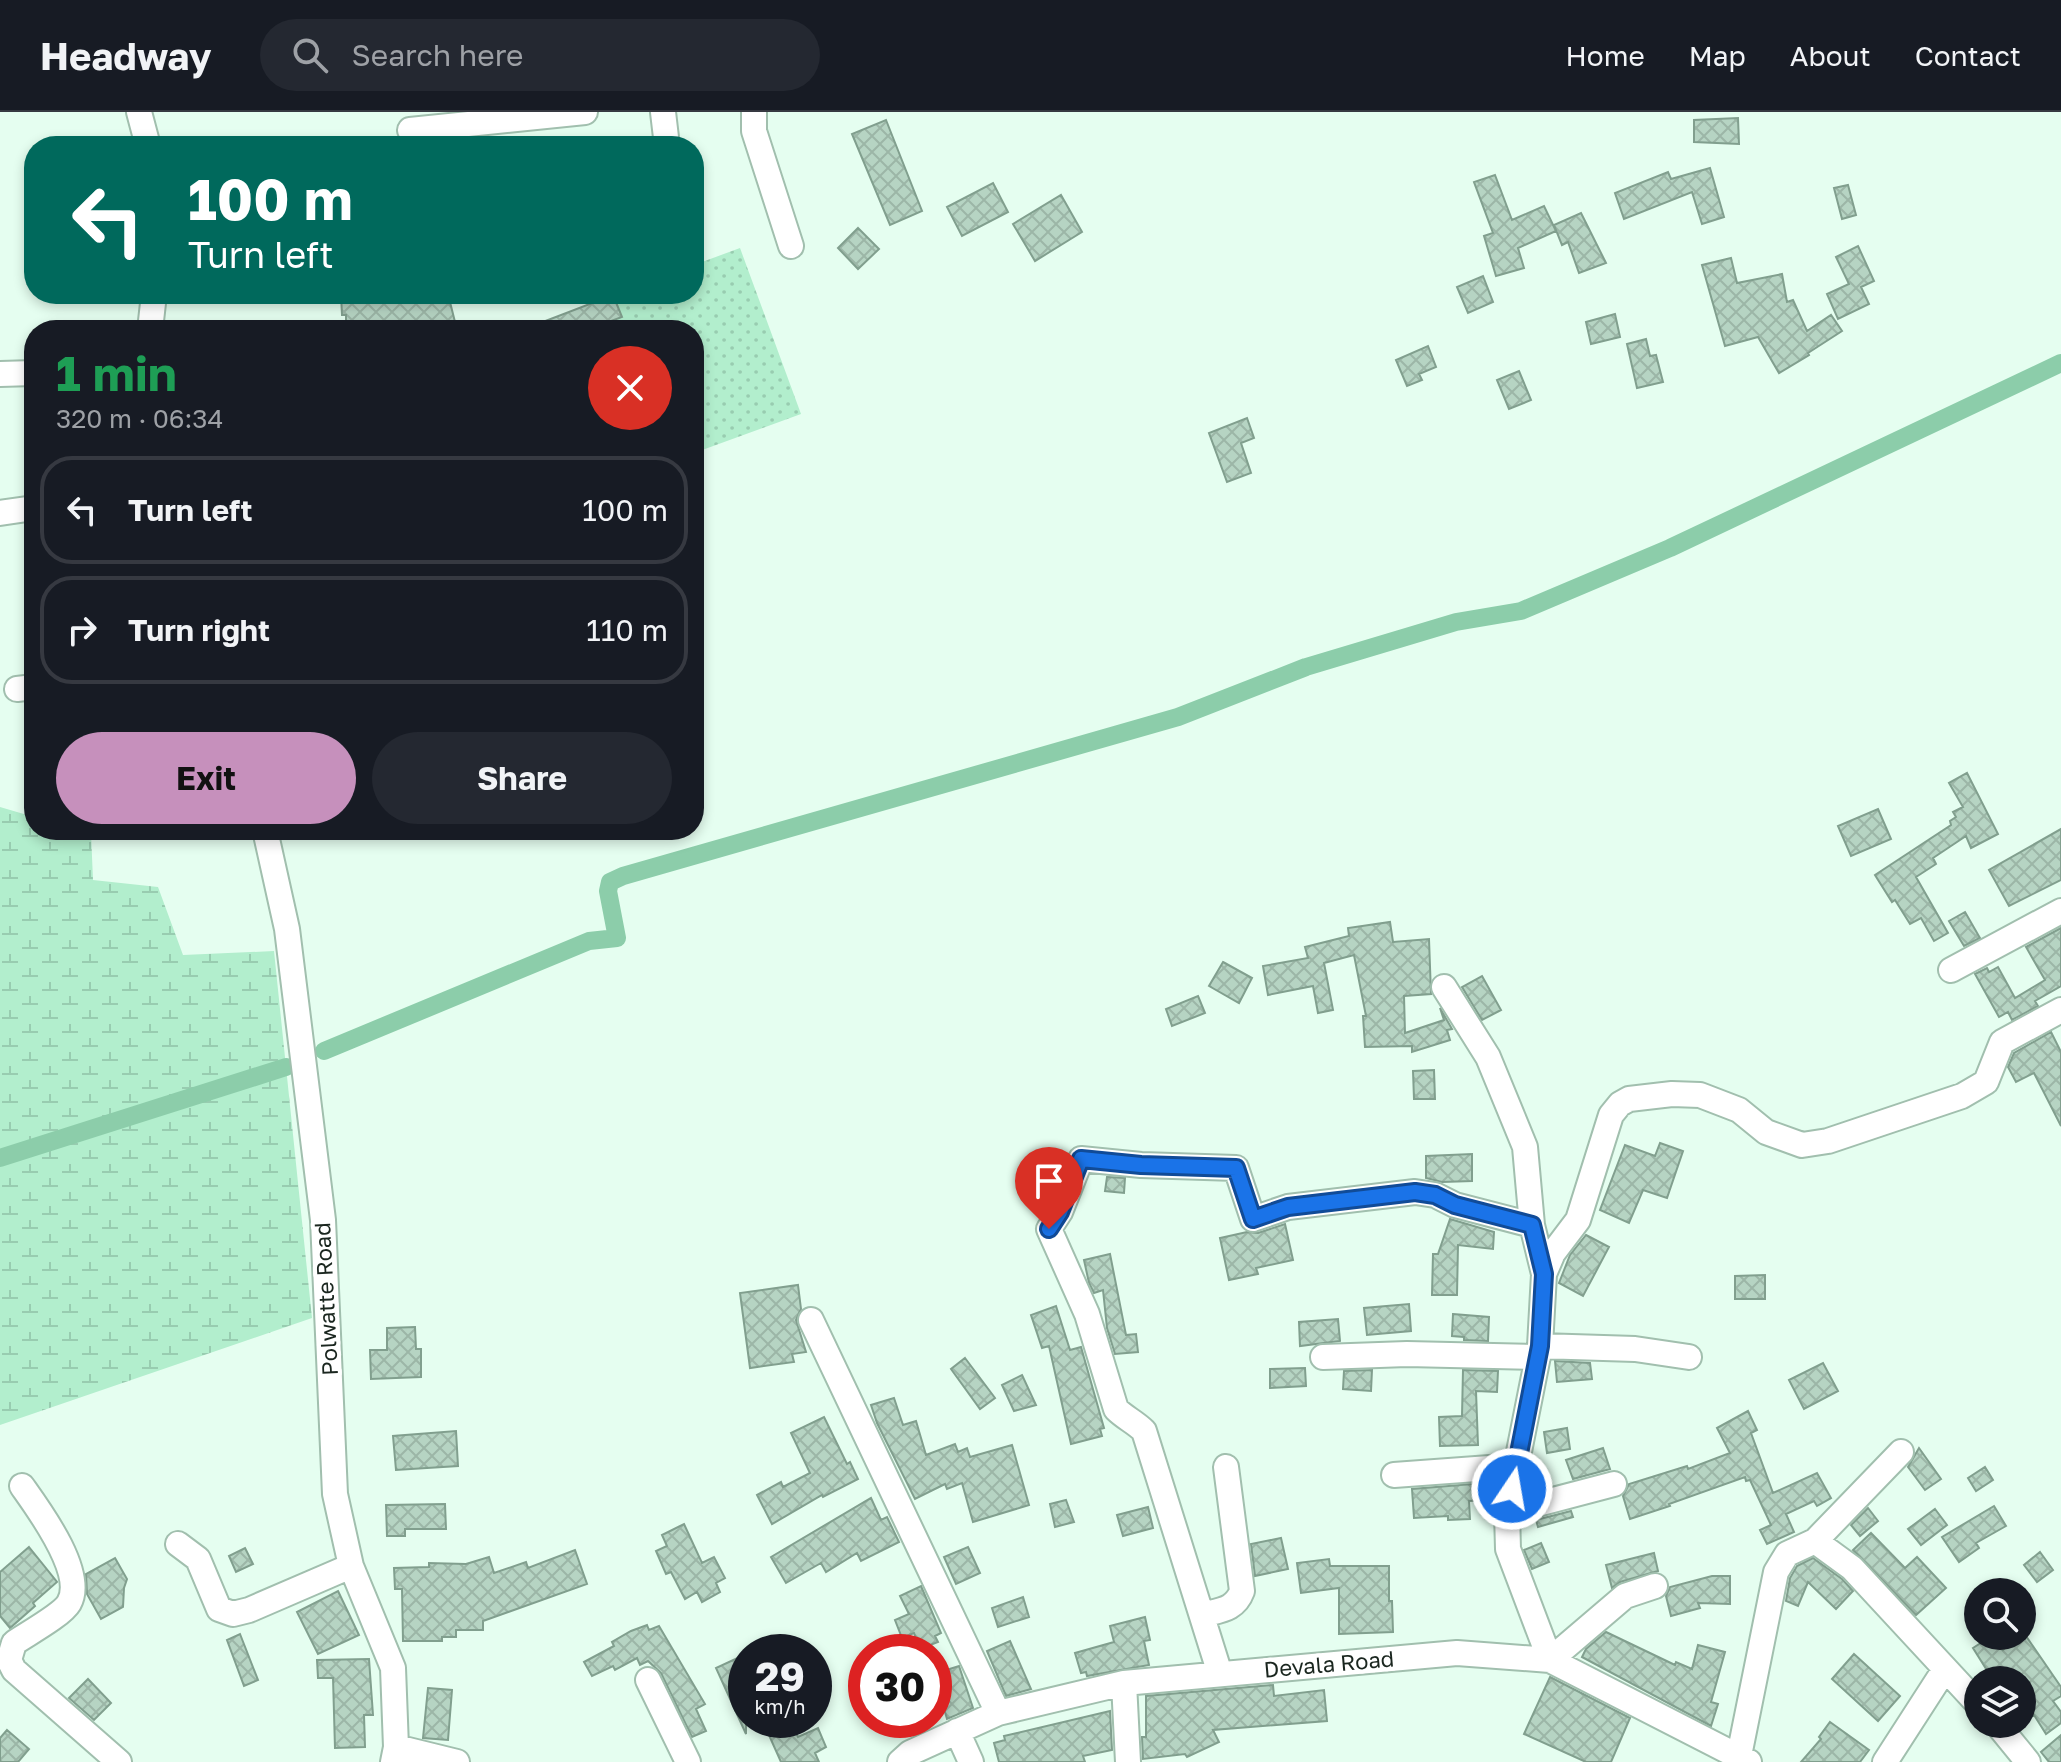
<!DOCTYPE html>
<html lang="en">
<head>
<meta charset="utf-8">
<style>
  body { margin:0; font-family:"Golos Text",sans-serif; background:#242831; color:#f1f3f6; height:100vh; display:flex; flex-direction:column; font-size:30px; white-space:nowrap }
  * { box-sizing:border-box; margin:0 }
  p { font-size:26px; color:#9ea1a6 }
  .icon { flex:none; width:44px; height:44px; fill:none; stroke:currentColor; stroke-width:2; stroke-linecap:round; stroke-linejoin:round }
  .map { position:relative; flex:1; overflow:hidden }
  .details { position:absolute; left:24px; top:208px; width:680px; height:520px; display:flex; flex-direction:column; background:#171b24; border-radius:32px; box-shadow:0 4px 12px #0003 }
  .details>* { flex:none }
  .guide { position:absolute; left:24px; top:24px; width:680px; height:168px; border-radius:32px; box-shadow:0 4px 12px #0003; background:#00695c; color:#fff; overflow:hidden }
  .controls { position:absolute; left:1964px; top:1466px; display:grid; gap:16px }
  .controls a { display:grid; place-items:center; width:72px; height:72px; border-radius:50%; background:#171b24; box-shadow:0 4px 12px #0003; font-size:40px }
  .speed { position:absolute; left:728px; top:1522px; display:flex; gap:16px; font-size:40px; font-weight:700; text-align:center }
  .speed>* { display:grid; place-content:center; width:104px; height:104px; border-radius:50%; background:#171b24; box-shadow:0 4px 12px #0003; line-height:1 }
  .speed small { font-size:20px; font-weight:400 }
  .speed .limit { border:12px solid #d22; background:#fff; color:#111 }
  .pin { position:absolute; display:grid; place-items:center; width:68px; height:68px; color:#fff; margin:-82px -34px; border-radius:50% 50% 50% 0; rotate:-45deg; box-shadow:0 0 8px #0007 }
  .pin .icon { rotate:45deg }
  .me { position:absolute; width:88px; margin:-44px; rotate:12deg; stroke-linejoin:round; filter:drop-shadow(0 0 6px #0008) }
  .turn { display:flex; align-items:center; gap:28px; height:168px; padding:0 32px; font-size:36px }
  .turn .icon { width:104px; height:104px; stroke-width:2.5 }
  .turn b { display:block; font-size:56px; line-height:68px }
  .round { display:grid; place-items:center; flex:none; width:84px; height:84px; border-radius:42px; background:#242831 }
  .overview { display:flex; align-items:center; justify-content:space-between; height:136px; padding:0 32px }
  h1 { font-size:48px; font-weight:700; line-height:60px; color:#1e9e55 }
  .cta { display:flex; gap:16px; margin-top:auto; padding:16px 32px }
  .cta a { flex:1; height:92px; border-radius:48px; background:#c690bc; color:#111; font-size:32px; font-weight:700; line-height:92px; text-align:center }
  .cta a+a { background:#242831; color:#f1f3f6 }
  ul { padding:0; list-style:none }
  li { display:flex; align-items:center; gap:24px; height:108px; margin:0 16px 12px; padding:0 16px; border:4px solid #363941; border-radius:32px }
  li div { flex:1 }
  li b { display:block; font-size:30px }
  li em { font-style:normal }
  header { display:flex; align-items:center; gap:48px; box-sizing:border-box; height:112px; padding:0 40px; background:#171b24; border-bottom:2px solid #363941 }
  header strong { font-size:38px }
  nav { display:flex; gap:44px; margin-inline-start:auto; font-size:28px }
  .search { width:560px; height:72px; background:#242831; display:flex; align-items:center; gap:20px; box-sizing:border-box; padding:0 28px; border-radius:44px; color:#9ea1a6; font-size:30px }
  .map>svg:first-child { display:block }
  .wetland { fill:url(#wetland-marsh) }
  .park { fill:url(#park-dots) }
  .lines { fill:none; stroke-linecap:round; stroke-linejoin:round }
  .canal { stroke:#8ccdaa; stroke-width:18 }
  .building { fill:url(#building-cross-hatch); stroke:#819f8e; stroke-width:2 }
  .minor-casing { stroke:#a1bfae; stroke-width:28 }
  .minor { stroke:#fff; stroke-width:24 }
  .route-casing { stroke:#114b97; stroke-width:20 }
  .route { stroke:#1a73e8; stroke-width:14 }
  .labels { text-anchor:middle; stroke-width:8; stroke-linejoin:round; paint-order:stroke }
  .street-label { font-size:22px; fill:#1a261f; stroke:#fff }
</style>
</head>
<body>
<header>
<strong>Headway</strong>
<div class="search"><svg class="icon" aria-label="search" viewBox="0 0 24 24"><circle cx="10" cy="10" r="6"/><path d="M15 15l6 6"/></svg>Search here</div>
<nav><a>Home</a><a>Map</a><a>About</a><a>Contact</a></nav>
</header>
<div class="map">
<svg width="2061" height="1650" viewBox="0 0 2061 1650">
  <defs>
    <pattern id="wetland-marsh" width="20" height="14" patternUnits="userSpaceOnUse" patternTransform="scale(2)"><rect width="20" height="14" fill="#b2eecd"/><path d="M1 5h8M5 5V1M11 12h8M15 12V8" fill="none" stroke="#98ccb0"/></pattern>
    <pattern id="park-dots" width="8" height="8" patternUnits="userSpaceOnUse" patternTransform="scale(2)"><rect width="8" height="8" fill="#b2eecd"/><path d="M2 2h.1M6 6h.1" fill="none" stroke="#98ccb0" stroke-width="1.8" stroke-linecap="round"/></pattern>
    <pattern id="building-cross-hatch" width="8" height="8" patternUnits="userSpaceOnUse" patternTransform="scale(2)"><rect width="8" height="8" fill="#b6d4c3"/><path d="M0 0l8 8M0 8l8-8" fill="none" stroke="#9cb6a7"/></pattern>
  </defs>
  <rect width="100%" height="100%" fill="#e5fef0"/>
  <path class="wetland" d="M0,695L34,705V718H79L91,721L93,768L158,775L183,843L274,839L312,1206L0,1313Z"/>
  <path class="park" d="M740,136L801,302L694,341V218H587L621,205L613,183L694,182V153Z"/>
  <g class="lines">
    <path class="canal" d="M324,939L589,829L617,826L608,779L610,770L623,764L1178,605L1306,555L1456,510L1521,499L1670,436L2061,251
      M0,1046L286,955"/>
  </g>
  <path class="building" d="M1738,6L1739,32L1694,30V8Z
    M886,8L922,99L890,113L852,22Z
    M1710,56L1724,105L1702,112L1692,80L1624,107L1615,81L1668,60L1671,67Z
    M1495,63L1512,108L1544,94L1556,119L1518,136L1524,156L1496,164L1484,124L1493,121L1474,70Z
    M993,71L1008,100L962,124L947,95Z
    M1848,73L1856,103L1842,107L1834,76Z
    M1061,83L1082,120L1035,149L1013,112Z
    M1581,101L1606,151L1579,161L1568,130L1562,133L1554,113Z
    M858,116L879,137L858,157L838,136Z
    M1858,134L1874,169L1861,175L1869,192L1838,207L1827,182L1849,172L1836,145Z
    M1731,146L1737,171L1782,162L1787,190L1793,188L1807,219L1831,203L1842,219L1808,241L1809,243L1779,261L1758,225L1725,234L1702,153Z
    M1483,164L1493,190L1468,201L1457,175Z
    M341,182H406L407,186L422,182H448L457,218H346V203H342Z
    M613,183L622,205L587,218H522Z
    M1615,202L1620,225L1591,232L1586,210Z
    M1646,227L1650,244L1656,243L1663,270L1637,276L1627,232Z
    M1428,234L1436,255L1419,262L1422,268L1407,274L1396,248Z
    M1519,259L1531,288L1509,297L1497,268Z
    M1247,306L1254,326L1241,331L1251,361L1227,370L1209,321Z
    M1967,661L1998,722L1971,736L1966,724L1933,746L1936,752L1916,765L1948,821L1934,829L1921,806L1910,812L1895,788L1892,790L1875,763L1951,713L1950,709L1956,705L1953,700L1963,695L1949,671Z
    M1878,697L1891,727L1851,744L1838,714Z
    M2061,717V768L2009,794L1989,758Z
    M1965,800L1980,826L1964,834L1949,809Z
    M1390,810L1393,830L1429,827L1431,882L1404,884L1405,921L1444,908L1440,896L1452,917L1447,918L1450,928L1412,940V934L1365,935L1363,904H1366L1354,843L1324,851L1333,898L1318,901L1313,874L1268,883L1263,854L1308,846L1305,835L1349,824L1348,816Z
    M2061,816V874L2035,889L2038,894L2012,908L2008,900L1999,905L1975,862L1987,856L1989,860L1998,855L2015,886L2045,868L2026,835Z
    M1223,850L1252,866L1239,891L1209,874Z
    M1482,864L1501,898L1482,908L1462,875Z
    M1198,884L1205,901L1172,914L1166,897Z
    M2051,920L2061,940V1014L2034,961L2016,970L2008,955L2014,941Z
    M1434,958L1435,987H1414L1413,959Z
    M1660,1031L1683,1039L1667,1086L1643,1078L1629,1111L1600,1098L1625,1033L1655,1044Z
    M1472,1042V1069L1442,1070L1426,1066V1044Z
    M1107,1065L1125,1066L1124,1081L1105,1079Z
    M1450,1107L1494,1120L1493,1137L1458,1133L1457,1183H1432L1433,1142H1438Z
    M1285,1112L1293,1148L1256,1156L1258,1162L1229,1168L1220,1126L1247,1120L1258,1121Z
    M1586,1123L1609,1135L1583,1184L1559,1171L1570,1143Z
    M1110,1142L1126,1223L1136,1222L1138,1240L1115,1242L1107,1216L1103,1178L1094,1181L1089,1171L1084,1148Z
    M1765,1163V1187H1735V1164Z
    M798,1173L801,1197L796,1208L806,1240L792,1242L794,1250L750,1256L740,1181Z
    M1409,1192L1411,1219L1367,1223L1364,1196Z
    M1056,1194L1070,1238L1081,1235L1104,1316L1100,1317L1102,1324L1071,1332L1049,1234L1042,1236L1031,1203Z
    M1453,1202L1489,1205L1488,1229L1464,1228V1225L1452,1224Z
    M1338,1207L1340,1229L1300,1234L1299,1210Z
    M415,1215L416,1237H421V1265L371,1267L370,1238H387V1216Z
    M965,1246L995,1286L980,1297L951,1257Z
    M1555,1249L1590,1251L1592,1267L1557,1270Z
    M1823,1251L1838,1279L1804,1297L1789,1268Z
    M1305,1256L1306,1274L1270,1276V1257Z
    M1372,1258L1371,1279L1343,1277L1344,1259Z
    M1463,1258L1498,1259L1497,1280L1476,1279L1478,1333L1440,1334L1439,1305L1462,1304Z
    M1022,1263L1036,1293L1014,1299L1002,1273Z
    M894,1286L903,1313L916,1309L926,1343L955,1332L958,1340L967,1336L970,1345L1012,1333L1029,1393L973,1410L962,1371L947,1377L945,1372L915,1387L877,1311L871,1293Z
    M1748,1299L1757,1318L1751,1321L1773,1381L1817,1361L1831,1386L1817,1394L1814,1389L1786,1402L1794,1420L1767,1432L1760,1418L1771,1413L1750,1368L1746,1369L1745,1365L1669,1392L1670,1394L1630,1407L1623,1384L1629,1372L1687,1354L1688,1357L1730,1341L1717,1316Z
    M824,1305L847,1352L850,1350L858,1367L823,1385L822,1383L772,1412L757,1383L781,1370L783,1375L810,1361L791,1321Z
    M1567,1316L1570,1337L1547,1341L1544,1320Z
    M456,1319L458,1354L396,1358L393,1324Z
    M1603,1336L1610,1357L1573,1367L1566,1348Z
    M1919,1336L1941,1367L1925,1378L1908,1355Z
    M1985,1355L1993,1368L1976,1379L1968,1366Z
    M1485,1371L1486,1388L1469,1389L1470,1407L1448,1408V1404L1414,1406L1412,1377Z
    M871,1386L881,1408L887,1405L899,1430L861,1449L857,1441L826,1460L821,1451L786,1471L771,1445Z
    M1066,1388L1074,1410L1055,1415L1050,1392Z
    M445,1392L446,1417H405V1424H387L386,1393Z
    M1994,1394L2006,1414L1976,1431L1979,1436L1959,1450L1942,1425Z
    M1148,1395L1153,1416L1123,1424L1117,1403Z
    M1868,1396L1878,1409L1860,1424L1851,1413Z
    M1935,1397L1947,1413L1921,1433L1908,1417Z
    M1571,1399L1573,1405L1538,1415L1536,1408Z
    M684,1412L702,1451L714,1445L725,1466L716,1471L720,1480L702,1490L697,1480L685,1487L671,1460L666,1462L656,1439L667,1434L662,1423Z
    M1871,1421L1905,1456L1917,1445L1946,1476L1916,1503L1853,1438Z
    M1281,1426L1288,1457L1255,1464L1251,1432Z
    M1541,1431L1549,1450L1532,1457L1524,1438Z
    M29,1435L57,1470L33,1491L35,1494L10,1516L0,1504V1460Z
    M968,1435L980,1461L956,1472L944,1445Z
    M245,1436L253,1452L236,1460L229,1444Z
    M575,1438L587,1472L483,1509V1518H456V1525H442V1529H403L402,1477H395L394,1456L429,1455V1451L466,1452L489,1445L494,1461L526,1450L528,1456Z
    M2040,1440L2053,1458L2037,1470L2024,1453Z
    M1654,1441L1658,1459L1620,1470L1612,1476L1606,1453Z
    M115,1446L127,1467L124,1476L123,1495L101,1507L87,1482L86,1462Z
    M1813,1446L1842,1467L1853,1479L1836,1497L1808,1470L1798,1494L1786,1489L1790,1466L1797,1454Z
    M1329,1447L1330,1454H1389V1489H1392L1393,1520L1339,1522V1476L1301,1481L1297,1451Z
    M1712,1464H1730V1492L1698,1491L1700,1496L1671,1504L1666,1484L1670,1475Z
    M921,1474L941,1521L935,1524L938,1530L920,1537L914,1521L902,1526L895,1508L909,1502L900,1484Z
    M338,1479L359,1523L318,1542L297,1500Z
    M1023,1485L1029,1505L998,1515L992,1496Z
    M1145,1505L1150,1528L1144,1529L1149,1553L1087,1564L1086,1560L1081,1561L1075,1541L1114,1530L1110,1514Z
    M647,1513L649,1518L659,1514L705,1592L696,1597L706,1619L692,1625L661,1561L648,1549L640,1553L637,1546L615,1558L613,1554L592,1564L584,1550L614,1534L612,1530L631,1519Z
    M1606,1520L1675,1553L1676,1550L1692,1557L1698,1533L1725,1540L1711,1590L1718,1592L1711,1614L1582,1545L1586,1537Z
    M240,1522L258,1568L244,1574L227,1528Z
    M2009,1524H2026L2061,1575V1584L2053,1589L2061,1600V1611L2046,1622L2034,1603L2022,1610V1568H1993L1973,1536L1990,1525L2003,1538L2013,1530Z
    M1010,1529L1031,1577L1006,1584L987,1539Z
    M746,1542V1622L716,1556Z
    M1854,1542L1900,1584L1878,1609L1832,1567Z
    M369,1547L373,1603H364L365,1635L335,1636L333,1566H318L317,1548Z
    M959,1554L973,1596L947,1607L934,1562Z
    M1550,1565L1630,1606L1611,1650H1586L1524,1622Z
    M88,1567L111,1591L94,1608L69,1586Z
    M1273,1573L1274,1584L1324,1578L1327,1609L1213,1618L1219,1630L1187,1645L1185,1642L1143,1647L1142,1625H1146V1584Z
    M428,1576L452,1578L448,1628L423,1626Z
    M1110,1599L1112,1638L1083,1644L1085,1650H999L994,1631L1005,1628L1004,1624Z
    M791,1610L798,1625L818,1616L826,1635L815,1641L819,1650H781L768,1621Z
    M1830,1610L1869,1638L1860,1650H1801L1821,1627L1819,1625Z
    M7,1618L29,1637L18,1650H0V1626Z
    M2061,1623V1650H2049L2041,1640Z"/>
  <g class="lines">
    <g class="minor-casing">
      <path id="minor" d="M139,0L148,34
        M663,0L667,34
        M754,0V19L791,134
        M410,18L585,0
        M150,218L154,182
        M0,262L34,261
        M0,401L34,396
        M17,577L34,575
        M265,718L287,817L323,1108L335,1382L351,1454L393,1556L396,1635L393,1650
        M1951,858L2061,799
        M1444,875L1488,945L1525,1035L1532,1113L1544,1162
        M811,1208L998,1601
        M1540,1234L1635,1237L1689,1245
        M1323,1245L1407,1242L1538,1245
        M1394,1363L1517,1354
        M22,1374C39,1398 86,1461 69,1491C62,1503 27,1522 14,1531L9,1548L14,1558L119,1650
        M1507,1400L1614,1372
        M1815,1429L1852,1456L1978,1592
        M178,1432L198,1447L219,1497L233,1502L249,1498L351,1454
        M1655,1474L1625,1484L1550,1548L1508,1437L1507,1400L1540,1234L1544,1162L1553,1141L1578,1108L1611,1003L1620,992L1629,987L1672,982L1700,983L1739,998L1766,1020L1802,1033L1828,1029L1962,984L1986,970L2002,930L2061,898
        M1202,1503C1220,1498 1235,1498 1242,1479L1226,1355
        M1220,1562L1144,1319C1135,1310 1125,1306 1116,1297L1087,1202L1049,1117L1060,1100L1081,1047L1141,1053L1236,1056L1253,1107L1288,1095L1415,1080L1435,1083L1455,1093L1532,1113
        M648,1568L688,1650
        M1124,1571L1128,1650
        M1997,1612L2028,1650
        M957,1619L971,1650
        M396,1635L457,1650
        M1739,1644L1776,1460L1787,1442L1815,1429L1901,1340
        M900,1650L910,1641L998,1601L1124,1571L1457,1541L1550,1548L1749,1650
        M1885,1650L1945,1557"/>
    </g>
    <use href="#minor" class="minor"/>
  </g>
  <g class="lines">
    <g class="route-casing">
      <path id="route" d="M1049,1117L1060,1100L1081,1047L1141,1053L1236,1056L1253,1107L1288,1095L1415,1080L1435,1083L1455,1093L1532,1113L1544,1162L1540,1234L1512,1377"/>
    </g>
    <use href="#route" class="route"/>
  </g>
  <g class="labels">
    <g class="street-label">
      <text transform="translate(326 1187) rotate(-93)" y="8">Polwatte Road</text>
      <text transform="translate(1329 1552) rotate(-5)" y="8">Devala Road</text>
    </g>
  </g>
</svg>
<div class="controls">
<a><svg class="icon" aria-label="search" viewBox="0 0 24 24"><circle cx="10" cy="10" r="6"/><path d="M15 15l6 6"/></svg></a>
<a><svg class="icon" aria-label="layers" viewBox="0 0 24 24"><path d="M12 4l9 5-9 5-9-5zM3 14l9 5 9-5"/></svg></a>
</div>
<div class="speed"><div>29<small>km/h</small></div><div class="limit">30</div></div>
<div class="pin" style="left:1049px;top:1117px;background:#d93025"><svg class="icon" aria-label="arrive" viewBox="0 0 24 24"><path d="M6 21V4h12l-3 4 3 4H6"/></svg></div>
<svg class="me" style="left:1512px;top:1377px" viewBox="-20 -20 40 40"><circle r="17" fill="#1a73e8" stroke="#fff" stroke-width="3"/><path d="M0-11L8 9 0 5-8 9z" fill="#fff"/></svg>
<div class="guide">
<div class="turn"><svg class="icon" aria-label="left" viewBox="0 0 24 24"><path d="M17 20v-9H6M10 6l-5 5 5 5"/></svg><div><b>100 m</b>Turn left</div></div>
</div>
<section class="details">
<div class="overview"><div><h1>1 min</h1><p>320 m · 06:34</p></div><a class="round" style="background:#d93025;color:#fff"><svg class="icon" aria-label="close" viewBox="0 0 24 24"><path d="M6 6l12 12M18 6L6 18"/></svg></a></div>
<ul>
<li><svg class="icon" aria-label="left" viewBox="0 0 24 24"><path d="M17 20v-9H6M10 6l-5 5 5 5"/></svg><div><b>Turn left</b></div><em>100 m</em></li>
<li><svg class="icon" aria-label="right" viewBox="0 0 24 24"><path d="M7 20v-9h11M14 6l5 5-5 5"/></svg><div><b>Turn right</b></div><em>110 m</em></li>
</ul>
<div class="cta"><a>Exit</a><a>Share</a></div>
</section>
</div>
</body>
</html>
